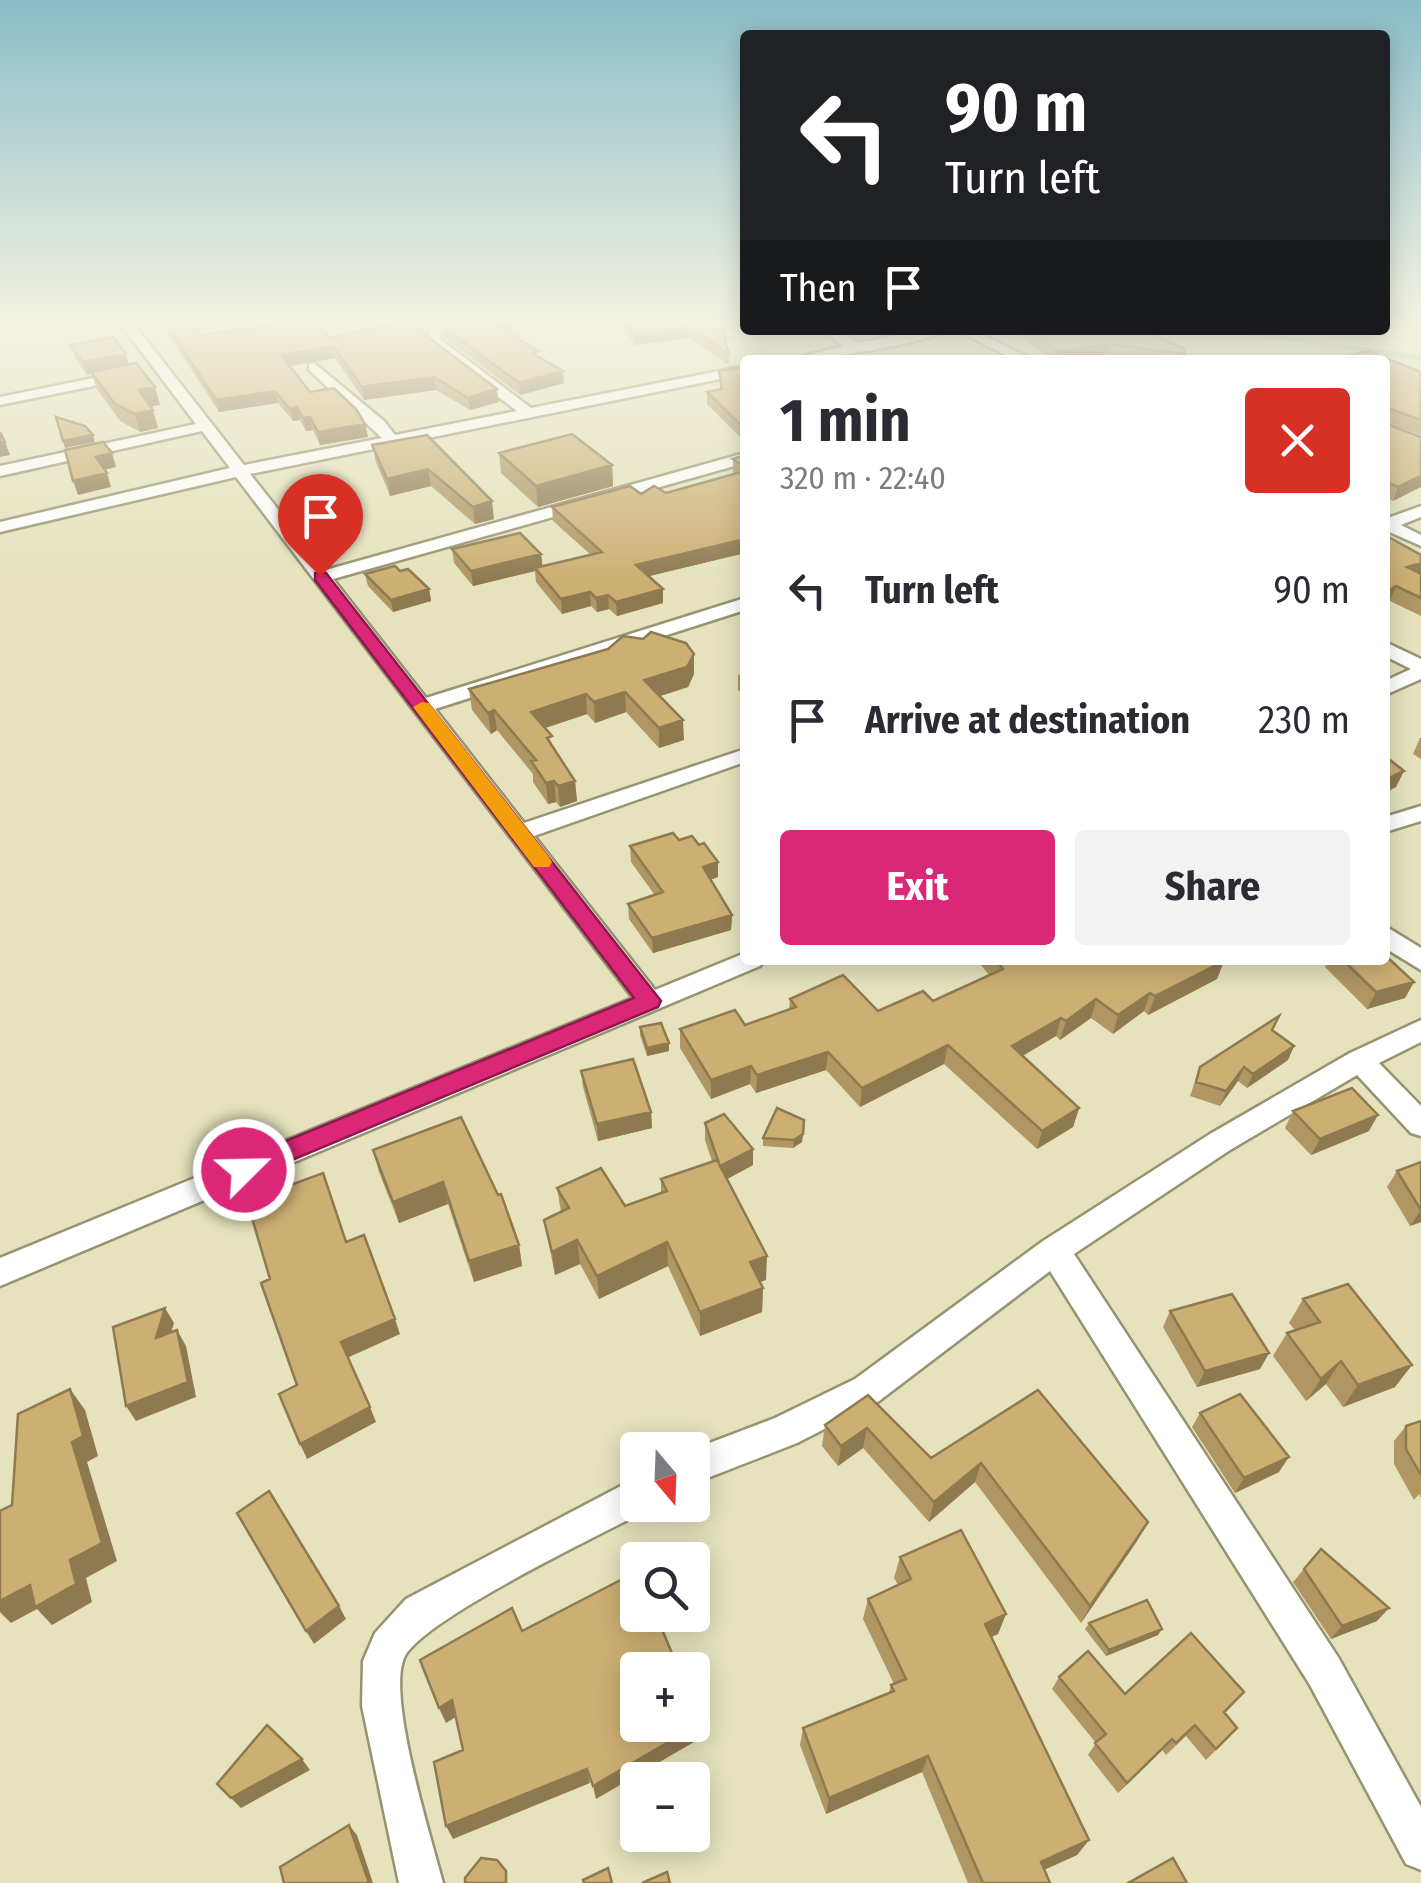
<!DOCTYPE html>
<html lang="en">
<head>
<meta charset="utf-8">
<style>
  body { margin:0; font-family:"Fira Sans Condensed",sans-serif; background:#f2f2f3; color:#2b2b33; height:100vh; display:flex; flex-direction:column; font-size:38px; white-space:nowrap }
  * { box-sizing:border-box; margin:0 }
  p { font-size:32px; color:#7c7c81 }
  .icon { flex:none; width:55px; height:55px; fill:none; stroke:currentColor; stroke-width:2; stroke-linecap:round; stroke-linejoin:round }
  .map { position:relative; flex:1; overflow:hidden }
  .side { position:absolute; left:740px; top:355px; width:650px; height:610px; display:flex; flex-direction:column; background:#fff; border-radius:10px; box-shadow:0 5px 25px #0003 }
  .side>* { flex:none }
  .top-card { position:absolute; left:740px; top:30px; width:650px; height:305px; border-radius:10px; box-shadow:0 5px 25px #0003; background:#202124; color:#fff; overflow:hidden }
  .needle { width:65px; rotate:161deg }
  .fabs { position:absolute; left:620px; top:1432px; display:grid; gap:20px }
  .fabs a { display:grid; place-items:center; width:90px; height:90px; border-radius:10px; background:#fff; box-shadow:0 5px 25px #0003; font-size:50px }
  .pin { position:absolute; display:grid; place-items:center; width:85px; height:85px; color:#fff; margin:-102px -42px; border-radius:50% 50% 50% 0; rotate:-45deg; box-shadow:0 0 10px #0007 }
  .pin .icon { rotate:45deg }
  .me { position:absolute; width:110px; margin:-55px; rotate:67deg; stroke-linejoin:round; filter:drop-shadow(0 0 8px #0008) }
  .turn { display:flex; align-items:center; gap:35px; height:210px; padding:0 40px; font-size:45px }
  .turn .icon { width:130px; height:130px; stroke-width:2.5 }
  .turn b { display:block; font-size:70px; line-height:85px }
  .then { display:flex; align-items:center; height:95px; padding:0 40px; background:#0003; gap:20px; font-size:38px }
  .round { display:grid; place-items:center; flex:none; width:105px; height:105px; border-radius:10px; background:#f2f2f3 }
  .head { display:flex; align-items:center; justify-content:space-between; height:170px; padding:0 40px }
  h1 { font-size:60px; font-weight:700; line-height:75px }
  .primary-button { display:flex; gap:20px; margin-top:auto; padding:20px 40px }
  .primary-button a { flex:1; height:115px; border-radius:10px; background:#db2777; color:#fff; font-size:40px; font-weight:700; line-height:115px; text-align:center }
  .primary-button a+a { background:#f2f2f3; color:#2b2b33 }
  ul { padding:0; list-style:none }
  li { display:flex; align-items:center; gap:30px; height:130px; padding:0 40px }
  li div { flex:1 }
  li b { display:block; font-size:38px }
  li em { font-style:normal }
  .map>svg:first-child { display:block }
  .lines { fill:none; stroke-linecap:round; stroke-linejoin:round }
  .stream { stroke:#9dcb99; stroke-width:5 }
  .minor-casing { stroke:#969370; stroke-width:5 }
  .minor { fill:#fff; fill-rule:evenodd }
  .wall { fill:#af9663 }
  .shaded-wall { fill:#8f7a50 }
  .building { fill:#ccaf73; stroke:#8f7a50; stroke-width:2.5 }
  .route { fill:#db2777; stroke:#8e194d; stroke-width:2.5 }
  .slow { fill:#f59e0b }
</style>
</head>
<body>
<div class="map">
<svg width="1421" height="1883" viewBox="0 0 1421 1883">
  <rect width="100%" height="100%" fill="#e5e2bd"/>
  <g class="lines">
    <path class="stream" d="M1226,330L1421,358"/>
    <g class="minor-casing">
      <path id="minor" d="M116,318H129L244,465L382,438L309,370V364L314,363L384,421L395,435L517,411L428,343L429,328L443,318H459L441,330L440,339L531,408L745,366V374L250,474L326,570L745,453V463L333,579L426,698L745,598V610L435,709L524,823L745,749V762L534,836L655,990L745,953V960H764L760,966L0,1286V1258L633,998L236,477L0,532V522L230,468L202,431L0,476V466L196,424Z
        M821,330H836L858,343L922,330H947C924,344 818,360 787,360L844,346Z
        M957,330H973L1033,360H1015Z
        M128,371L135,375L133,378L0,405V397Z
        M1421,506V517L1401,525L1421,535V546L1385,530V519Z
        M1385,642L1421,659V679L1385,695V681L1411,669L1385,656Z
        M1421,806V821L1385,832V817Z
        M1385,926L1421,948V970L1385,948Z
        M1421,1020V1042L1379,1063L1421,1106V1136L1411,1133L1357,1075L1230,1150L1074,1254L1338,1657L1421,1807V1870L1406,1864L1310,1685L1050,1271L879,1401L797,1443L692,1484L691,1450L775,1418L855,1379L1043,1241L1210,1134L1350,1053Z
        M638,1477V1505L651,1508C606,1532 420,1620 404,1658C387,1698 431,1837 443,1883H399L362,1706L363,1661L375,1633L406,1599Z"/>
    </g>
    <use href="#minor" class="minor"/>
  </g>
  <path class="wall" d="M613,318H719L729,354V365L690,338L635,345Z
    M1386,318H1421V329Z
    M166,323L200,335L329,338L425,335L499,402L470,410L436,390L364,400L335,358L290,366L310,392L365,424L368,437L320,445L313,430L306,431L300,420L293,421L278,403L219,412L169,335Z
    M442,326L506,330L540,357L564,383L520,395L444,337Z
    M1013,330H1149L1148,332L1185,349L1182,360H1141L1108,355L1074,360H1052L1013,332Z
    M70,345L129,364L160,405L150,406L158,428L140,432L120,421L97,389L92,374L87,375L75,358Z
    M1385,360L1421,372V435L1387,423L1421,437L1393,501L1385,498Z
    M745,367V442L707,404V392L720,389L719,371Z
    M427,435L494,519L475,524L431,486L390,496L376,462L372,445Z
    M499,453L612,465L613,486L538,507L501,473Z
    M745,455V553L649,576L663,603L617,616L609,609L597,612L591,606L562,614L536,582L535,571L473,586L454,563L452,549L541,554L542,566L591,555L553,521L552,507L641,494L666,493L736,474L733,472V459Z
    M1385,535L1421,555V616L1390,601L1385,604Z
    M400,571L429,589L431,601L393,612L368,586L365,574Z
    M745,673V695L738,690V675Z
    M694,674L688,687L660,696L684,740L659,748L626,712L595,723L587,714L545,728L553,747L575,781L577,801L560,807L556,802L548,804L533,782V774L497,730L491,734L472,710L469,689Z
    M1420,738H1421V759L1413,754Z
    M679,840L718,877L710,880L732,915L731,930L653,953L629,919L628,904L654,894L631,862L630,846Z
    M977,960L1224,961L1217,979L1148,1015L1144,1011L1113,1034L1091,1018L1060,1040L1056,1036L1023,1056L1079,1108L1073,1127L1037,1149L944,1064L860,1107L826,1070L756,1093L750,1084L711,1099L680,1048V1029L745,1025L789,1009L790,999L878,1011L933,1001L989,975Z
    M1329,960H1385L1414,982L1405,998L1367,1009L1325,967Z
    M1279,1016L1273,1030L1294,1046L1288,1060L1247,1088L1238,1081L1220,1106L1190,1096L1200,1067Z
    M640,1027L669,1043V1051L647,1056L640,1035Z
    M581,1071L651,1112L652,1128L598,1141L583,1087Z
    M1293,1111L1369,1131L1311,1155L1285,1128Z
    M804,1120L802,1142L793,1148L763,1146V1138Z
    M705,1123L753,1149V1165L727,1179L766,1280L760,1282L763,1288L762,1312L700,1336L668,1266L599,1299L580,1264L555,1275L544,1220L561,1212L557,1188L625,1206L661,1193V1179L712,1161L705,1140Z
    M373,1150L498,1195L519,1245L522,1266L474,1282L448,1204L399,1223L379,1172Z
    M1421,1162V1222L1410,1226L1387,1187L1397,1171Z
    M1303,1299L1395,1387L1343,1407L1326,1384L1306,1401L1273,1356L1287,1333L1295,1330L1289,1323Z
    M1170,1311L1269,1353L1260,1369L1197,1387L1163,1327Z
    M1038,1390L1148,1522L1137,1541L1081,1623L975,1482L929,1522L863,1448L838,1466L822,1446L825,1425L868,1395L931,1458Z
    M1200,1413L1279,1472L1235,1493L1192,1427Z
    M1421,1421V1498L1419,1494L1414,1500L1394,1464V1441L1406,1426Z
    M1321,1549L1377,1621L1331,1639L1293,1582Z
    M900,1557L1006,1614L998,1634L991,1637L1089,1840L1077,1855L1044,1870L1050,1883H968L922,1772L826,1814L800,1745L803,1728L889,1693L891,1685L894,1684L863,1619L868,1599L898,1585L894,1578Z
    M1089,1623L1158,1635L1106,1656L1085,1629Z
    M1059,1677L1125,1694L1244,1692L1225,1713L1227,1739L1206,1760L1186,1736L1166,1755L1162,1750L1118,1793L1088,1755L1096,1743L1052,1689Z"/>
  <path class="shaded-wall" d="M505,318H529L494,336L493,324Z
    M689,327L690,338L635,345L634,333Z
    M1110,344L1108,355L1074,360H1056L1058,351Z
    M333,346L335,358L284,367L281,355Z
    M126,354L130,367L87,375L83,362Z
    M563,371L564,383L520,395L519,383Z
    M434,377L436,390L364,400L362,387Z
    M155,387L160,405L144,408L139,390Z
    M497,389L499,402L470,410L468,398Z
    M275,391L278,403L219,412L216,400Z
    M297,407L300,420L293,421L290,409Z
    M153,410L158,428L140,432L135,414Z
    M310,417L313,430L306,431L303,418Z
    M365,424L368,437L320,445L318,432Z
    M93,435L95,442L65,448L63,441Z
    M5,442L10,455L0,457V443Z
    M112,453L116,467L100,471L96,457Z
    M612,465L613,486L538,507L536,486Z
    M428,469L431,486L390,496L387,479Z
    M107,473L111,487L78,495L73,481Z
    M1421,476V487L1393,501L1398,487Z
    M492,501L494,519L475,524L473,507Z
    M745,539V553L637,579L636,565Z
    M541,554L543,569L535,568V571L473,586L471,571Z
    M1421,563V576L1407,567Z
    M1396,586L1390,601L1385,604V593Z
    M429,589L431,601L393,612L391,600Z
    M663,589V603L617,616L616,602Z
    M590,592L591,606L562,614L561,599Z
    M608,595L609,609L597,612L596,598Z
    M694,654V674L688,687L645,701L644,680Z
    M625,692L626,712L595,723L594,702Z
    M586,694L587,714L533,732L531,712Z
    M494,710L497,730L491,734L488,713Z
    M683,720L684,740L659,748V728Z
    M1404,771L1396,787L1385,793V780Z
    M554,781L556,802L548,804L546,783Z
    M575,781L577,801L560,807L558,786Z
    M718,862V877L703,882V867Z
    M732,915L731,930L653,953L652,938Z
    M1224,961L1217,979L1148,1015L1155,996Z
    M1414,982L1405,998L1367,1009L1376,992Z
    M1150,993L1144,1011L1113,1034L1118,1015Z
    M1096,999L1091,1018L1060,1040L1066,1021Z
    M1061,1018L1056,1036L1008,1064L1012,1046Z
    M669,1043V1051L647,1056V1048Z
    M948,1045L944,1064L860,1107L862,1088Z
    M1294,1046L1288,1060L1247,1088L1253,1074Z
    M828,1052L826,1070L756,1093L757,1075Z
    M751,1066L750,1084L711,1099V1080Z
    M1244,1067L1238,1081L1220,1106L1226,1091Z
    M1079,1108L1073,1127L1037,1149L1042,1131Z
    M651,1112L652,1128L598,1141L597,1124Z
    M1378,1115L1369,1131L1311,1155L1320,1139Z
    M803,1134L802,1142L793,1148L794,1140Z
    M753,1149V1165L720,1183V1166Z
    M443,1182L448,1204L399,1223L393,1202Z
    M1421,1210V1222L1410,1226Z
    M577,1240L580,1264L555,1275L552,1252Z
    M667,1242L668,1266L599,1299L597,1276Z
    M519,1245L522,1266L474,1282L469,1261Z
    M767,1256L766,1280L749,1286L750,1262Z
    M763,1288L762,1312L700,1336V1312Z
    M165,1308L174,1323L165,1353L156,1338Z
    M395,1319L400,1334L347,1358L341,1342Z
    M177,1330L186,1346L196,1397L136,1421L126,1406Z
    M1269,1353L1260,1369L1197,1387L1205,1371Z
    M1341,1361L1326,1384L1306,1401L1321,1379Z
    M1412,1365L1395,1387L1343,1407L1358,1385Z
    M70,1389L85,1410L98,1456L87,1462L117,1561L86,1578L92,1602L52,1625L37,1609L11,1623L0,1612V1601L70,1560L72,1442Z
    M370,1407L376,1422L307,1459L300,1444Z
    M867,1428L863,1448L838,1466L841,1446Z
    M1289,1457L1279,1472L1235,1493L1244,1478Z
    M981,1463L975,1482L929,1522L934,1502Z
    M1148,1522L1137,1541L1081,1623L1090,1606Z
    M339,1606L346,1619L314,1644L306,1631Z
    M1389,1608L1377,1621L1331,1639L1342,1626Z
    M1006,1614L998,1634L977,1644L985,1624Z
    M1162,1629L1158,1635L1106,1656L1109,1650Z
    M452,1700L459,1715L446,1723L439,1708Z
    M701,1723V1738L596,1799L593,1786Z
    M1172,1739L1162,1750L1118,1793L1127,1783Z
    M928,1756L922,1772L826,1814L829,1798Z
    M302,1759L310,1770L241,1808L231,1798Z
    M587,1769L590,1783L453,1839L446,1826Z
    M349,1825L357,1835L373,1883H369Z
    M1089,1840L1077,1855L1030,1876L1041,1862Z"/>
  <path class="building" d="M423,318L424,334L497,389L468,398L434,377L362,387L333,346L281,355L310,392L334,388L356,409L365,424L318,432L310,417L303,418L297,407L290,409L275,391L216,400L166,323L192,319L200,335L318,320L329,338Z
    M447,318H505L493,324L520,336L516,338L539,351L532,353L563,371L519,383L442,326L443,321Z
    M622,318H719L729,354L689,327L634,333Z
    M1028,330H1144L1185,349L1184,354L1110,344L1058,351Z
    M113,337L126,354L83,362L70,345Z
    M1368,351L1421,372V420L1391,409L1386,413L1387,424L1421,437V476L1398,487L1385,481V360H1329Z
    M136,363L155,387L139,390L153,410L135,414L115,404L91,372Z
    M745,367V429L707,392L722,389L719,371Z
    M56,417L85,426L93,435L63,441Z
    M0,432L5,442L0,443Z
    M572,434L612,465L536,486L499,453Z
    M427,435L492,501L473,507L428,469L387,479L372,445Z
    M103,442L112,453L96,457L107,473L73,481L65,450Z
    M745,455V467L733,459Z
    M745,471V539L636,565L663,589L616,602L608,595L596,598L590,592L561,599L535,568L602,552L552,507L630,486L641,494L654,486L666,493Z
    M520,533L541,554L471,571L452,549Z
    M1385,535L1421,555V563L1407,567L1421,574V598L1396,586L1385,593Z
    M395,566L400,571L408,569L429,589L391,600L365,574Z
    M651,632L686,643L694,654L687,667L644,680L683,720L659,728L625,692L594,702L586,694L531,712L552,736L547,738L575,781L558,786L554,781L546,783L531,761L536,760L494,710L488,713L469,689L608,649L623,636L643,639Z
    M1385,756L1404,771L1385,780Z
    M673,833L679,840L692,836L699,845L704,843L718,862L703,867L732,915L652,938L628,904L663,892L630,846Z
    M1385,955L1414,982L1376,992L1343,960H1385Z
    M996,960L1224,961L1155,996L1150,993L1118,1015L1096,999L1066,1021L1061,1018L1012,1046L1079,1108L1042,1131L948,1045L862,1088L828,1052L757,1075L751,1066L711,1080L680,1029L735,1010L745,1025L796,1007L790,999L843,975L878,1011L923,991L933,1001L1003,969Z
    M1279,1016L1272,1030L1294,1046L1253,1074L1244,1067L1226,1091L1196,1082L1200,1067Z
    M661,1023L669,1043L647,1048L640,1027Z
    M633,1059L651,1112L597,1124L581,1071Z
    M1352,1088L1378,1115L1320,1139L1293,1111Z
    M777,1108L804,1120L803,1134L794,1140L763,1138Z
    M724,1114L753,1149L720,1166L705,1123Z
    M461,1117L498,1195L501,1194L519,1245L469,1261L443,1182L393,1202L373,1150Z
    M717,1160L767,1256L750,1262L763,1288L700,1312L667,1242L597,1276L577,1240L552,1252L544,1220L569,1208L557,1188L601,1168L625,1206L667,1191L661,1179Z
    M1421,1162V1210L1397,1171Z
    M323,1173L346,1242L364,1235L395,1319L341,1342L370,1407L300,1444L279,1394L297,1385L261,1283L270,1279L247,1201Z
    M1348,1284L1412,1365L1358,1385L1341,1361L1321,1379L1287,1333L1320,1322L1303,1299Z
    M1232,1294L1269,1353L1205,1371L1170,1311Z
    M165,1308L156,1338L177,1330L188,1382L126,1406L113,1327Z
    M70,1389L83,1436L72,1442L102,1543L70,1560L76,1584L35,1607L30,1585L0,1601V1511L12,1505L18,1414Z
    M1038,1390L1148,1522L1090,1606L981,1463L934,1502L867,1428L841,1446L825,1425L868,1395L931,1458Z
    M1240,1394L1289,1457L1244,1478L1200,1413Z
    M1421,1421V1475L1406,1449V1426Z
    M269,1491L339,1606L306,1631L237,1513Z
    M961,1530L1006,1614L985,1624L1089,1840L1041,1862L1050,1883H983L928,1756L829,1798L803,1728L894,1691L891,1685L906,1679L868,1599L911,1579L900,1557Z
    M1321,1549L1389,1608L1342,1626L1304,1569Z
    M638,1571V1615H656L679,1670H638V1725H692V1703L701,1723L593,1786L587,1769L446,1826L434,1762L463,1750L452,1700L439,1708L420,1660L512,1608L522,1631Z
    M1147,1600L1162,1629L1109,1650L1089,1623Z
    M1191,1633L1244,1692L1224,1712L1237,1728L1216,1749L1195,1725L1176,1743L1172,1739L1127,1783L1095,1743L1106,1734L1059,1677L1088,1651L1125,1694Z
    M267,1725L302,1759L231,1798L217,1784Z
    M349,1825L369,1883H284L280,1867Z
    M481,1858L497,1860L506,1871V1883H465V1878Z
    M1173,1858L1187,1883H1128Z
    M608,1868L612,1883H584L583,1880Z
    M667,1872L670,1883H642Z"/>
  <linearGradient id="sky" x2="0" y2="1"><stop stop-color="#8abdc8"/><stop offset="0.55" stop-color="#f3f2e1"/><stop offset="1" stop-color="#f3f2e1" stop-opacity="0"/></linearGradient>
  <rect width="1421" height="582" fill="url(#sky)"/>
  <path class="route" d="M315,573H326L661,1001L658,1007L244,1180L235,1177L231,1170L235,1162L634,998L315,580Z"/>
  <path class="slow" d="M422,702L429,703L549,857L552,862L549,867H534L413,707Z"/>
</svg>
<div class="fabs">
<a><svg class="needle" viewBox="-14 -14 28 28"><path d="M0-13l5 13h-10z" fill="#e53935"/><path d="M0 13l5-13h-10z" fill="#7c7c81"/></svg></a>
<a><svg class="icon" aria-label="search" viewBox="0 0 24 24"><circle cx="10" cy="10" r="6"/><path d="M15 15l6 6"/></svg></a>
<a>+</a>
<a>−</a>
</div>
<div class="pin" style="left:320px;top:576px;background:#d93025"><svg class="icon" aria-label="arrive" viewBox="0 0 24 24"><path d="M6 21V4h12l-3 4 3 4H6"/></svg></div>
<svg class="me" style="left:244px;top:1170px" viewBox="-20 -20 40 40"><circle r="17" fill="#db2777" stroke="#fff" stroke-width="3"/><path d="M0-11L8 9 0 5-8 9z" fill="#fff"/></svg>
<div class="top-card">
<div class="turn"><svg class="icon" aria-label="left" viewBox="0 0 24 24"><path d="M17 20v-9H6M10 6l-5 5 5 5"/></svg><div><b>90 m</b>Turn left</div></div>
<div class="then">Then<svg class="icon" aria-label="arrive" viewBox="0 0 24 24"><path d="M6 21V4h12l-3 4 3 4H6"/></svg></div>
</div>
<section class="side">
<div class="head"><div><h1>1 min</h1><p>320 m · 22:40</p></div><a class="round" style="background:#d93025;color:#fff"><svg class="icon" aria-label="close" viewBox="0 0 24 24"><path d="M6 6l12 12M18 6L6 18"/></svg></a></div>
<ul>
<li><svg class="icon" aria-label="left" viewBox="0 0 24 24"><path d="M17 20v-9H6M10 6l-5 5 5 5"/></svg><div><b>Turn left</b></div><em>90 m</em></li>
<li><svg class="icon" aria-label="arrive" viewBox="0 0 24 24"><path d="M6 21V4h12l-3 4 3 4H6"/></svg><div><b>Arrive at destination</b></div><em>230 m</em></li>
</ul>
<div class="primary-button"><a>Exit</a><a>Share</a></div>
</section>
</div>
</body>
</html>
